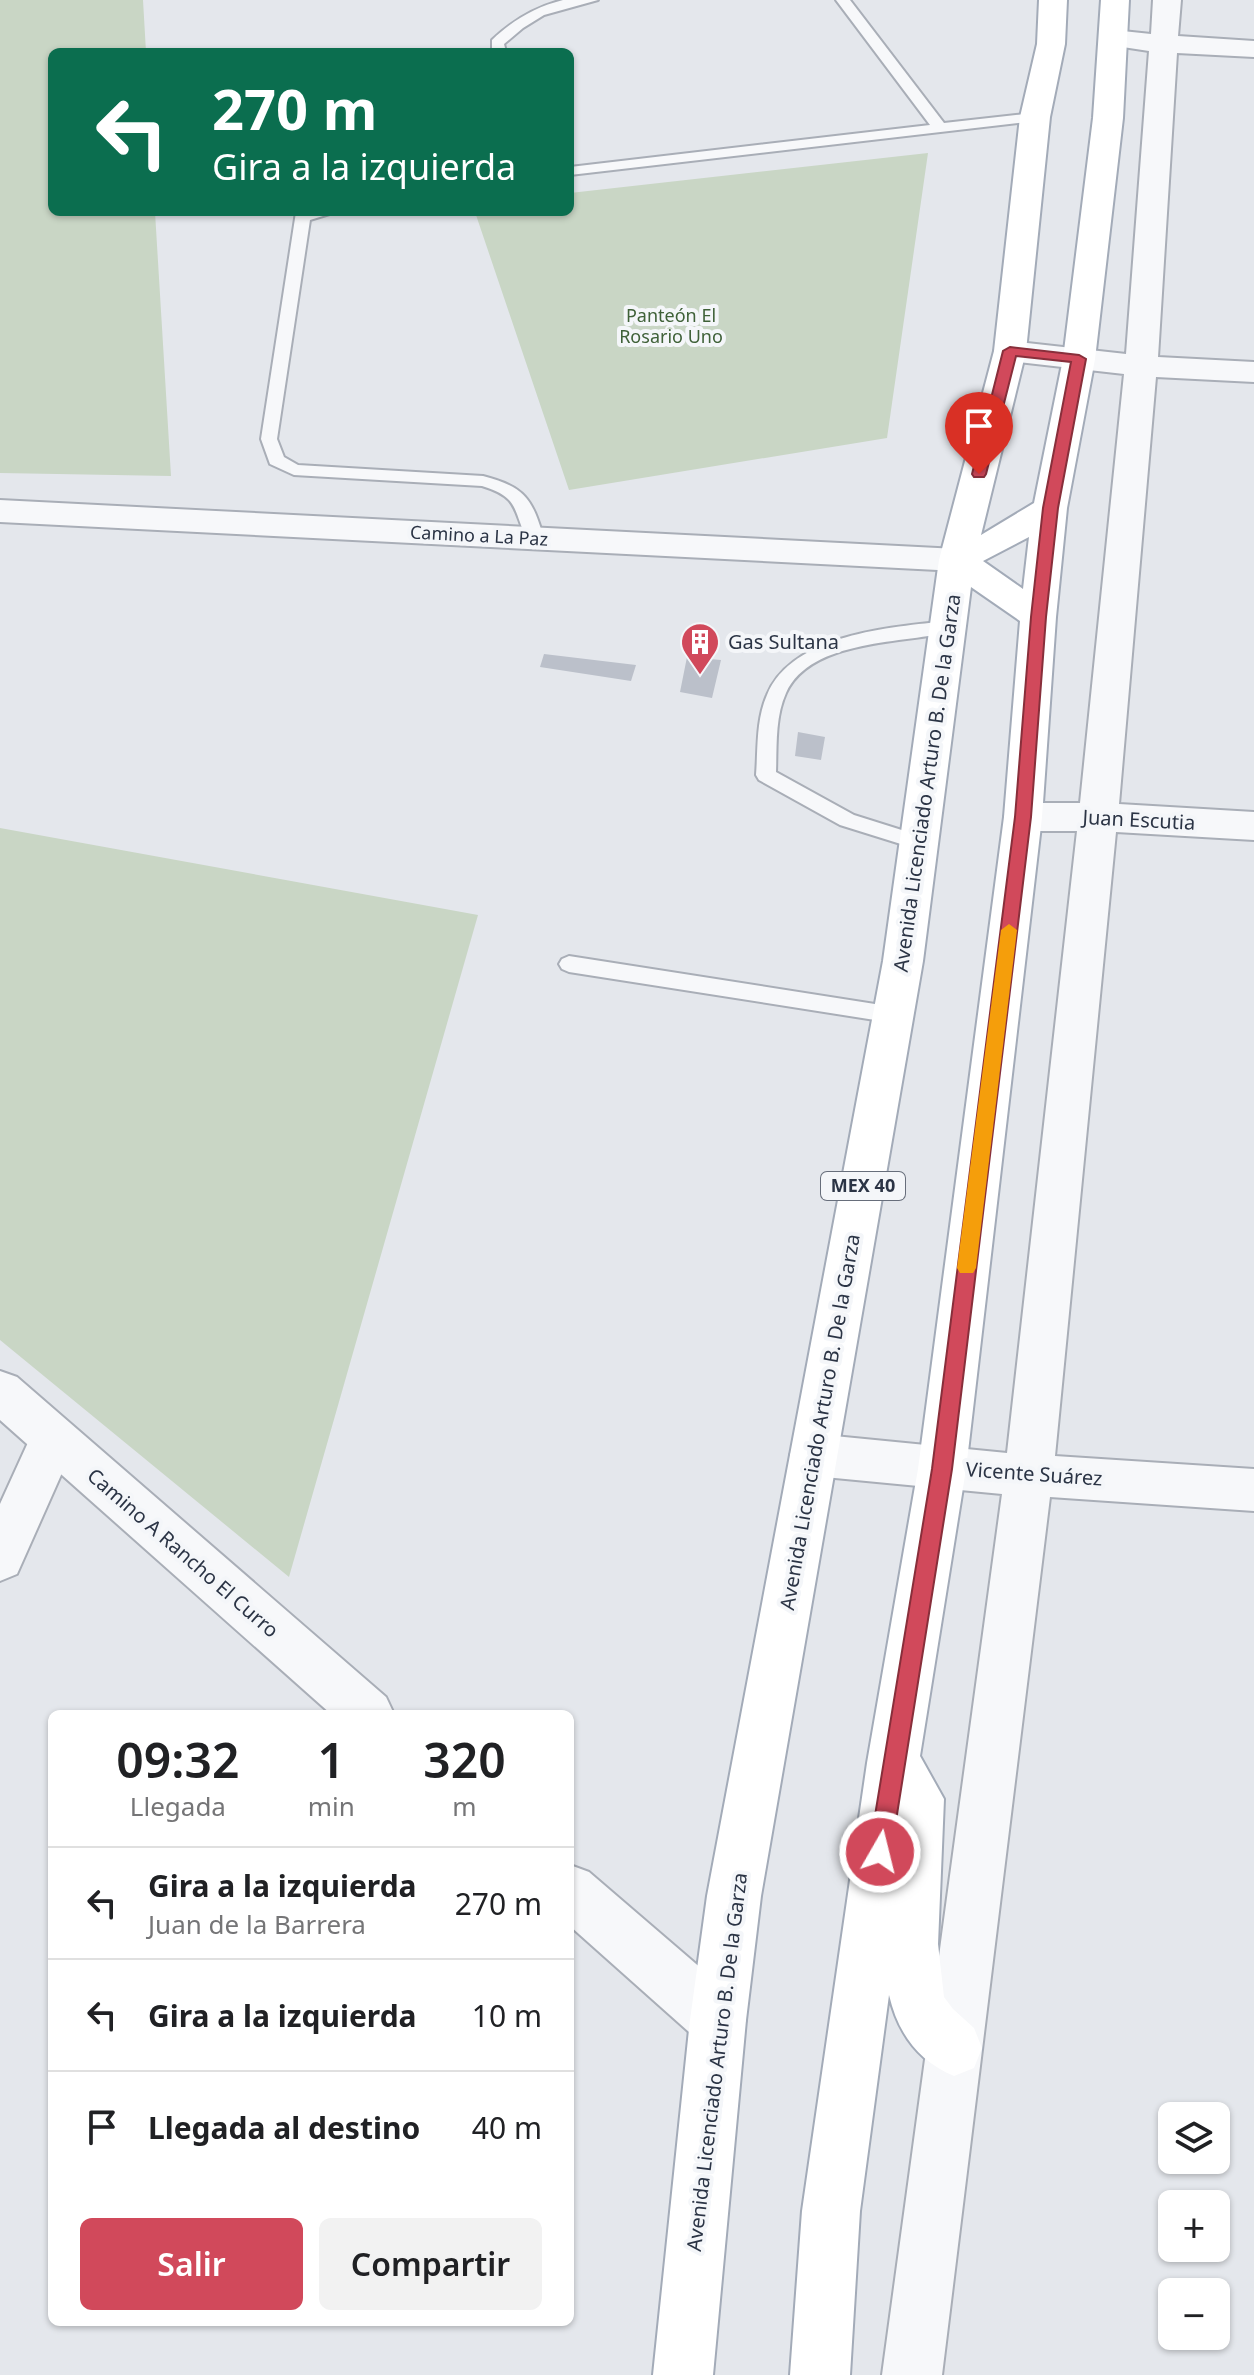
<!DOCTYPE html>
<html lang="es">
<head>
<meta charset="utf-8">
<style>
  body { margin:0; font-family:"Noto Sans",sans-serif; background:#f2f2f2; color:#202124; height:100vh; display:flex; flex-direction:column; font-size:30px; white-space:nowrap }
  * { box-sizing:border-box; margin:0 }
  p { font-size:26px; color:#757577 }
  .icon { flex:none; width:44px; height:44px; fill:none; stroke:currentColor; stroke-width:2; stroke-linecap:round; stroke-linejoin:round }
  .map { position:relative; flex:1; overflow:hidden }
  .side { position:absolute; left:48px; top:1710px; width:526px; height:616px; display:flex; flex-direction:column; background:#fff; border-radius:12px; box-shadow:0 2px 6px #0004 }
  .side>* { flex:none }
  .top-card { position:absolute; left:48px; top:48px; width:526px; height:168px; border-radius:12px; box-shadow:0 2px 6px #0004; background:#0b6e4f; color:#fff; overflow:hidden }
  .controls { position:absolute; left:1158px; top:2102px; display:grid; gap:16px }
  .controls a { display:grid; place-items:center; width:72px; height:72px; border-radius:12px; background:#fff; box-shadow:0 2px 6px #0004; font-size:40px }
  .pin { position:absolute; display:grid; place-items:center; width:68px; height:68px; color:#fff; margin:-82px -34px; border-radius:50% 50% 50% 0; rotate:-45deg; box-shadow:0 0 8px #0007 }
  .pin .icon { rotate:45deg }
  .me { position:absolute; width:88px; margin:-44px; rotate:8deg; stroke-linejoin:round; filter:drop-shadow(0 0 6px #0008) }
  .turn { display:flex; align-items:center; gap:28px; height:168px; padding:0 32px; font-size:36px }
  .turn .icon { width:104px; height:104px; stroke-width:2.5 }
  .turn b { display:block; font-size:56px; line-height:68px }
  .eta { display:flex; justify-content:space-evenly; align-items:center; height:136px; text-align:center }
  .eta b { font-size:48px; font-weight:600; line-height:56px }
  .action { display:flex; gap:16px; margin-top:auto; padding:16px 32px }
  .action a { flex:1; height:92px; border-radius:12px; background:#d1495b; color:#fff; font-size:32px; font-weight:600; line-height:92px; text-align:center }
  .action a+a { background:#f2f2f2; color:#202124 }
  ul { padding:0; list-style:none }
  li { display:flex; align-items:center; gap:24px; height:112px; padding:0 32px; border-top:2px solid #e0e0e0 }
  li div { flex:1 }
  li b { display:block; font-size:30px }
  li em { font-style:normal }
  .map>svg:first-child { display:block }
  .green { fill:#c9d6c5 }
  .building { fill:#bbc0ca }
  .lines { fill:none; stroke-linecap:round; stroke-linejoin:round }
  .service-casing { stroke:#a9aeb7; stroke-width:4 }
  .minor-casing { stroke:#a9aeb7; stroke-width:4 }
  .tertiary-casing { stroke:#a9aeb7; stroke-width:4 }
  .primary-casing { stroke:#a3abb8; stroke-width:4 }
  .service { fill:#f7f8fa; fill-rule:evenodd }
  .minor { fill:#f7f8fa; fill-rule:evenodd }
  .tertiary { fill:#f7f8fa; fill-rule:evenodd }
  .primary { fill:#fff; fill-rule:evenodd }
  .route { fill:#d1495b; stroke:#882f3b; stroke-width:2 }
  .slow { fill:#f59e0b }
  .labels { text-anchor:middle; stroke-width:8; stroke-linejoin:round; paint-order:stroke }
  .far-park-label { font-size:18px; fill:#3f6138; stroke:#f4f6f9 }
  .far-street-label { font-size:18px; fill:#2b3445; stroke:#f4f6f9 }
  .shield { fill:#f4f6f9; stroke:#676e7b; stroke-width:2 }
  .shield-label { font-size:18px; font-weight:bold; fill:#2b3445 }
  .poi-label { font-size:20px; fill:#2b3445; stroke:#f4f6f9; text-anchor:start }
  .street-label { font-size:20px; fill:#2b3445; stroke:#f4f6f9 }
</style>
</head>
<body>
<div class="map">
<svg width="1254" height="2375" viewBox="0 0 1254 2375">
  <rect width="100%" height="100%" fill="#e4e7ec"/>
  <path class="green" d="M0,0H143L146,52H52V212H155L171,476L0,473Z
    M928,153L887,438L569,490L475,212H570V193Z
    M0,828L478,915L289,1577L0,1340Z"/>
  <path class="building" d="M544,654L636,665L631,681L540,667Z
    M687,657L721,660L712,698L680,692Z
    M798,732L825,737L821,760L795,756Z"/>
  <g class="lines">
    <g class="service-casing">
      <path id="service" d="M563,0H598L544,15L523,28L504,44L506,52H492V40C513,20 535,7 563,0Z
        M836,0H850L944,123L1035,113L1042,117L1035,121L570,175V167L930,125Z
        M296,212H336L310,220L277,439L284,457L298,465L483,476C525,487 532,498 544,539L541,543H529C512,512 522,498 482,486L294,475L270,464L261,439Z
        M948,621L954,623L957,627L954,631C906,644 811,638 786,693C775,717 777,746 776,772L854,815L927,838L930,843L927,848L920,850L840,825L759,780L756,775C758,749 756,720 767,695C792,634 891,627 948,621Z
        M569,956L894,1007L901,1009L904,1015L901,1021L894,1023L569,972L562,969L559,964L562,959Z"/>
    </g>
    <g class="minor-casing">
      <path id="minor" d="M1153,0H1181L1178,36L1254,41V57L1177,53L1158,357L1254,362V382L1156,377L1119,804L1254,812V840L1116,832L1055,1456L1254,1469V1511L1050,1497L942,2375H882L1002,1494L814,1476L797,1470L790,1455L797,1440L814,1434L1007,1453L1077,831H1023L1009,827L1004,817L1009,807L1023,803H1080L1124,374L1010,361L999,358L994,351L999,344L1010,341L1126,354L1149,51L1103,44L1099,38L1103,32L1113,30L1151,34Z
        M53,1419L70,1425L77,1439L17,1574L0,1581V1504L36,1425Z"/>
    </g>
    <g class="tertiary-casing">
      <path id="tertiary" d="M0,500L957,549L969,552L975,560L969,568L957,571L0,522Z
        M0,1371L17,1377L386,1697L394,1714H331L0,1420Z
        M570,1865L589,1872L738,2000L746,2020L738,2040L718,2048L698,2040L570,1926Z"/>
    </g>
    <g class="primary-casing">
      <path id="primary" d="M1039,0H1067L1065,44L1050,117L1026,351L981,535L1034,503L1063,359L1093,118L1101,0H1129L1123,118L1095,359L1067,508L1056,617L1042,817L966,1469L920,1756L944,1799L938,1944L944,1997L953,2009L974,2028L982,2048L974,2068L954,2076C918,2061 898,2033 889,1995L860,2211L850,2375H790L802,2211L867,1763L918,1469L1004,817L1020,621L971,587L923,961L761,1896L746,2020L713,2375H653L690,2020L707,1896L883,961L939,560L994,351L1020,117L1037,44ZM1029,537L1023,589L983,561Z"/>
    </g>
    <use href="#service" class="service"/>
    <use href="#minor" class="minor"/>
    <use href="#tertiary" class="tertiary"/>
    <use href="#primary" class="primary"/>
  </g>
  <path class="route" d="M1010,347L1079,355L1086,359L1058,508L1046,617L1031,817L952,1469L891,1852L888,1860L880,1863L873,1860L869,1852L932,1469L1015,817L1031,617L1043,508L1071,362L1016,356L986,474L984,477H974L972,474L1003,351Z"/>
  <path class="slow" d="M1009,924L1017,930L976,1268L973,1273H960L957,1268L1001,930Z"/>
  <defs>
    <g id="building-pin" transform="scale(2)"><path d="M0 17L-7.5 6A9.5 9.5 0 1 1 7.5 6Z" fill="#d1495b" stroke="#f4f6f9"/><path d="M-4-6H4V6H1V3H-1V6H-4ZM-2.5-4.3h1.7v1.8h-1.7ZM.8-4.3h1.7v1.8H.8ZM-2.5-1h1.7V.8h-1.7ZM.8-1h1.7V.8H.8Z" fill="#fff"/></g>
  </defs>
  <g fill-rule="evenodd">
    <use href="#building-pin" x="700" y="642"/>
  </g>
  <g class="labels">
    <g class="far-park-label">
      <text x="671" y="322">Panteón El<tspan x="671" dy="21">Rosario Uno</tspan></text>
    </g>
    <g class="far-street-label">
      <text transform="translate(479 536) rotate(3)" y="6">Camino a La Paz</text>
    </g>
    <rect class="shield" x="821" y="1172" width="84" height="28" rx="6"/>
    <g class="shield-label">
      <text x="863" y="1192">MEX 40</text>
    </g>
    <g class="poi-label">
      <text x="728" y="649">Gas Sultana</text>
    </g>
    <g class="street-label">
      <text transform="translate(927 783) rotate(-82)" y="7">Avenida Licenciado Arturo B. De la Garza</text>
      <text transform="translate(1139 820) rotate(3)" y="7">Juan Escutia</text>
      <text transform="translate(820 1422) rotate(-80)" y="7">Avenida Licenciado Arturo B. De la Garza</text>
      <text transform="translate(1034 1474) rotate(4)" y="7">Vicente Suárez</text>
      <text transform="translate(183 1553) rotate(41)" y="7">Camino A Rancho El Curro</text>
      <text transform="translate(717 2062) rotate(-83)" y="7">Avenida Licenciado Arturo B. De la Garza</text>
    </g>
  </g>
</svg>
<div class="controls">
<a><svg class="icon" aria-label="layers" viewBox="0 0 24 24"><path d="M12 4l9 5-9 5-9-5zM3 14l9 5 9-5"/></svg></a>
<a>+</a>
<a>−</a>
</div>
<div class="pin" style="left:979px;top:474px;background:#d93025"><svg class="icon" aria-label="arrive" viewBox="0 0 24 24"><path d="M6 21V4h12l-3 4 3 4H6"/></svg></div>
<svg class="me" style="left:880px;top:1852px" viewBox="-20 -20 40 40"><circle r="17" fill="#d1495b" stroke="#fff" stroke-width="3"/><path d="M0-11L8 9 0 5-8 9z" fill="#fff"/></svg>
<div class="top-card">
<div class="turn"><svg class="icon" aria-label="left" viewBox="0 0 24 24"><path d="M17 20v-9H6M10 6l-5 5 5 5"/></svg><div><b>270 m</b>Gira a la izquierda</div></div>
</div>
<section class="side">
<div class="eta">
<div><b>09:32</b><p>Llegada</p></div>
<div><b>1</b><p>min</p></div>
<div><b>320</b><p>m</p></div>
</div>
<ul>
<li><svg class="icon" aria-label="left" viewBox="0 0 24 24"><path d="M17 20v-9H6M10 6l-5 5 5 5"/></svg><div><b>Gira a la izquierda</b><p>Juan de la Barrera</p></div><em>270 m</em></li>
<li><svg class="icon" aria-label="left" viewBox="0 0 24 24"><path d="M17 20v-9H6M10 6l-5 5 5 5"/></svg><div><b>Gira a la izquierda</b></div><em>10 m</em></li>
<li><svg class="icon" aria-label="arrive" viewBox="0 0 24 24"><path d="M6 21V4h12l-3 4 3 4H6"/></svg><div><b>Llegada al destino</b></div><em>40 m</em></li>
</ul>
<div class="action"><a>Salir</a><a>Compartir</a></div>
</section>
</div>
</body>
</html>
